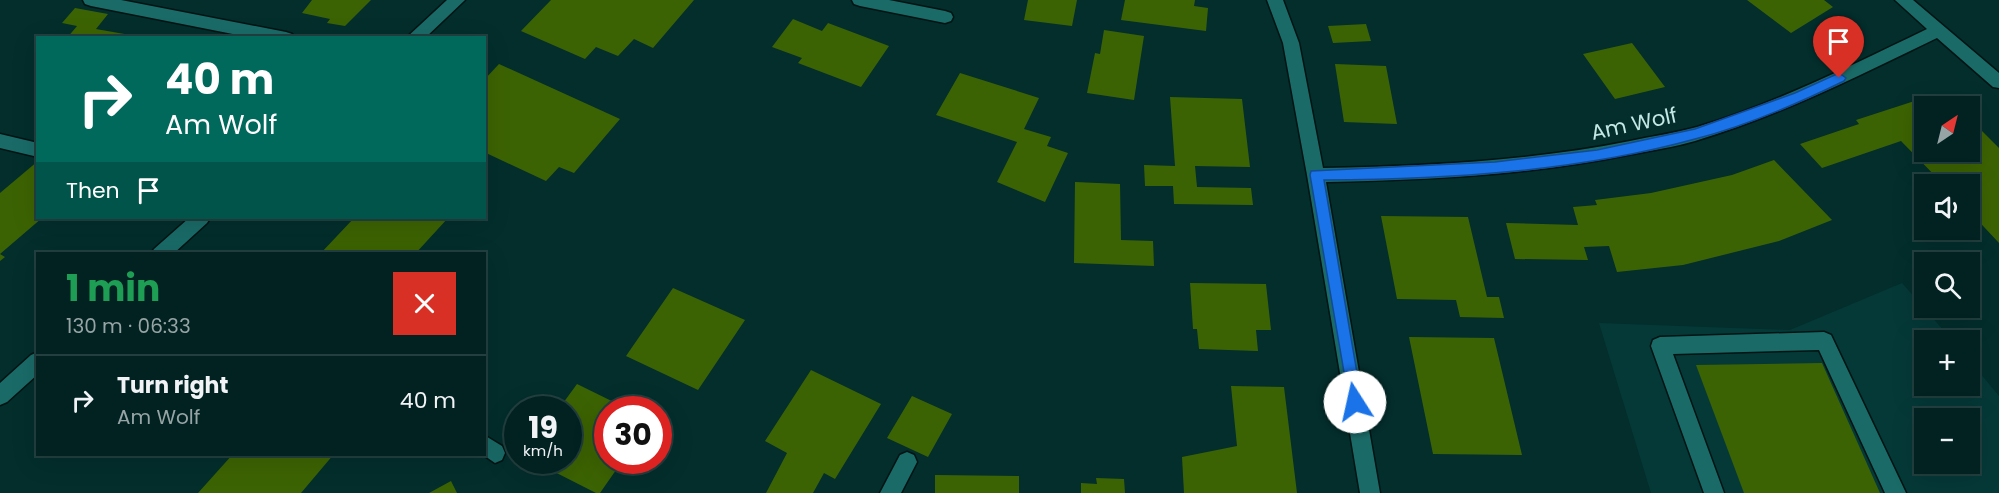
<!DOCTYPE html>
<html lang="en">
<head>
<meta charset="utf-8">
<style>
  body { margin:0; font-family:Poppins,sans-serif; background:#102f2e; color:#f1f3f6; height:100vh; display:flex; flex-direction:column; font-size:22px; white-space:nowrap }
  * { box-sizing:border-box; margin:0 }
  p { font-size:20px; color:#96a4a5 }
  .icon { flex:none; width:33px; height:33px; fill:none; stroke:currentColor; stroke-width:2; stroke-linecap:round; stroke-linejoin:round }
  .map { position:relative; flex:1; overflow:hidden }
  .side { position:absolute; left:36px; top:252px; width:450px; height:204px; display:flex; flex-direction:column; background:#022221; border-radius:0px; box-shadow:0 6px 24px #0002,0 0 0 2px #233f3f }
  .side>* { flex:none }
  .guide { position:absolute; left:36px; top:36px; width:450px; height:183px; border-radius:0px; box-shadow:0 6px 24px #0002,0 0 0 2px #233f3f; background:#00695c; color:#fff; overflow:hidden }
  .needle { width:39px; rotate:35deg }
  .buttons { position:absolute; left:1914px; top:96px; display:grid; gap:12px }
  .buttons a { display:grid; place-items:center; width:66px; height:66px; border-radius:0px; background:#022221; box-shadow:0 6px 24px #0002,0 0 0 2px #233f3f; font-size:30px }
  .speed { position:absolute; left:504px; top:396px; display:flex; gap:12px; font-size:30px; font-weight:700; text-align:center }
  .speed>* { display:grid; place-content:center; width:78px; height:78px; border-radius:50%; background:#022221; box-shadow:0 6px 24px #0002,0 0 0 2px #233f3f; line-height:1 }
  .speed small { font-size:15px; font-weight:400 }
  .speed .limit { border:9px solid #d22; background:#fff; color:#111 }
  .pin { position:absolute; display:grid; place-items:center; width:51px; height:51px; color:#fff; margin:-62px -26px; border-radius:50% 50% 50% 0; rotate:-45deg; box-shadow:0 0 6px #0007 }
  .pin .icon { rotate:45deg }
  .me { position:absolute; width:66px; margin:-33px; rotate:350deg; stroke-linejoin:round; filter:drop-shadow(0 0 4px #0008) }
  .turn { display:flex; align-items:center; gap:21px; height:126px; padding:0 30px; font-size:27px }
  .turn .icon { width:78px; height:78px; stroke-width:2.5 }
  .turn b { display:block; font-size:42px; line-height:51px }
  .then { display:flex; align-items:center; height:57px; padding:0 30px; background:#0003; gap:12px; font-size:22px }
  .round { display:grid; place-items:center; flex:none; width:63px; height:63px; border-radius:0px; background:#102f2e }
  .headline { display:flex; align-items:center; justify-content:space-between; height:102px; padding:0 30px }
  h1 { font-size:36px; font-weight:700; line-height:45px; color:#1e9e55 }
  ul { padding:0; list-style:none }
  li { display:flex; align-items:center; gap:18px; height:90px; padding:0 30px; border-top:2px solid #233f3f }
  li div { flex:1 }
  li b { display:block; font-size:22px }
  li em { font-style:normal }
  .map>svg:first-child { display:block }
  .built { fill:#053938; fill-rule:evenodd }
  .building { fill:#3c6303 }
  .lines { fill:none; stroke-linecap:round; stroke-linejoin:round }
  .minor-casing { stroke:#001413; stroke-width:3 }
  .minor { fill:#1a6b68; fill-rule:evenodd }
  .route { fill:#1a73e8; stroke:#114b97; stroke-width:1.5 }
  .labels { text-anchor:middle; stroke-width:6; stroke-linejoin:round; paint-order:stroke }
  .street-label { font-size:21px; fill:#c4e8e5; stroke:#032e2c }
</style>
</head>
<body>
<div class="map">
<svg width="1999" height="493" viewBox="0 0 1999 493">
  <rect width="100%" height="100%" fill="#032e2c"/>
  <path class="built" d="M1902,283L1952,340H1924V386H1970V361L1999,396V493H1651L1599,323L1790,330ZM1924,418H1970V464H1924Z"/>
  <path class="building" d="M312,0H371L345,26L327,23L330,19L302,13Z
    M551,0H694L653,48L634,39L618,56L596,47L585,59L521,31Z
    M1028,0H1077L1072,26L1024,20Z
    M1125,0H1195L1194,6L1208,8L1206,31L1121,20Z
    M1747,0H1824L1833,7L1791,33Z
    M75,8L108,14L96,29L130,35L128,38H67L77,26L62,23Z
    M793,19L822,31L828,23L889,46L861,87L798,63L802,58L772,47Z
    M1366,24L1371,41L1333,43L1328,26Z
    M1104,30L1144,36L1134,100L1087,93L1095,53L1100,54Z
    M1632,43L1665,87L1615,99L1583,54Z
    M499,64L620,119L574,173L559,167L546,181L484,152V80Z
    M1335,64L1386,66L1397,124L1344,122Z
    M960,73L1039,98L1024,129L1051,137L1047,146L1068,153L1045,202L997,182L1017,142L936,115Z
    M1936,94L1948,106H1924V152H1970V119L1999,148V243L1970,212V184H1943L1901,141L1822,168L1800,144L1859,124L1856,120Z
    M1170,97L1242,99L1250,167L1195,166L1197,187L1251,188L1253,205L1174,204L1173,186H1145L1144,165L1175,166Z
    M1774,160L1832,220L1779,241L1683,265L1617,272L1609,246L1584,247L1588,260L1515,259L1506,223L1578,225L1573,207L1597,205L1595,200L1651,193L1732,175Z
    M38,161V218H42L0,254L5,257L0,261V193Z
    M1075,182L1120,184L1121,240L1153,241L1154,266L1074,263Z
    M1381,216L1468,217L1487,297H1499L1504,318L1460,317L1456,300L1397,299Z
    M354,218H448L415,254H320Z
    M1190,283L1266,284L1271,330H1256L1258,351L1199,349L1197,329H1193Z
    M673,288L745,320L698,390L626,356Z
    M1409,337L1494,338L1522,455L1433,454Z
    M1822,363L1880,493H1744L1696,365Z
    M811,370L881,404L835,479L824,473L813,493H766L787,453L765,441Z
    M577,384L630,410H608V460H623L600,493H596L531,460H568V410H558Z
    M1231,386L1284,387L1297,493H1184L1182,457L1237,446Z
    M912,396L952,414L928,457L887,438Z
    M233,454H334L301,493H198Z
    M935,475L1019,476V493H935Z
    M1096,478L1124,479L1125,493H1081V483L1097,484Z
    M451,481L457,493H429Z"/>
  <g class="lines">
    <g class="minor-casing">
      <path id="minor" d="M83,0H121L286,32L292,34L294,38H253L91,6L85,4Z
        M447,0H465L425,38H406Z
        M852,0H889L945,11L951,13L953,17L951,21L945,23L860,6L854,4Z
        M1267,0H1283L1299,43L1323,168C1426,166 1529,161 1630,141C1653,136 1675,133 1697,127C1777,103 1852,65 1927,29L1895,0H1913L1999,73V88L1993,87L1937,38C1858,76 1779,116 1695,141C1675,147 1653,150 1633,154C1531,175 1429,180 1326,182L1380,493H1360L1307,175L1283,43Z
        M0,134L38,143V157L0,148Z
        M189,218H210L207,223L173,254H151L154,249Z
        M1824,332L1831,335L1906,493H1885L1819,350L1673,354L1724,493H1704L1651,346L1653,340L1660,337Z
        M38,352V374L7,402L0,405V383L31,355Z
        M484,435L502,446L505,453L502,460L495,463L482,454H484Z
        M907,452L914,455L917,462L901,493H880L900,455Z"/>
    </g>
    <use href="#minor" class="minor"/>
  </g>
  <path class="route" d="M1839,73L1846,78L1844,81C1797,104 1746,126 1695,139C1575,172 1447,179 1324,180L1362,402L1360,407L1355,409L1350,407L1310,175L1311,171L1495,162L1597,150L1695,129L1795,93Z"/>
  <g class="labels">
    <g class="street-label">
      <text transform="translate(1634 124) rotate(-12)" y="7">Am Wolf</text>
    </g>
  </g>
</svg>
<div class="buttons">
<a><svg class="needle" viewBox="-14 -14 28 28"><path d="M0-13l5 13h-10z" fill="#e53935"/><path d="M0 13l5-13h-10z" fill="#96a4a5"/></svg></a>
<a><svg class="icon" aria-label="sound" viewBox="0 0 24 24"><path d="M4 9h4l5-4v14l-5-4H4zM17 9q2 3 0 6"/></svg></a>
<a><svg class="icon" aria-label="search" viewBox="0 0 24 24"><circle cx="10" cy="10" r="6"/><path d="M15 15l6 6"/></svg></a>
<a>+</a>
<a>−</a>
</div>
<div class="speed"><div>19<small>km/h</small></div><div class="limit">30</div></div>
<div class="pin" style="left:1839px;top:78px;background:#d93025"><svg class="icon" aria-label="arrive" viewBox="0 0 24 24"><path d="M6 21V4h12l-3 4 3 4H6"/></svg></div>
<svg class="me" style="left:1355px;top:402px" viewBox="-20 -20 40 40"><circle r="19" fill="#fff"/><path d="M0-13L10 11 0 6-10 11z" fill="#1a73e8"/></svg>
<div class="guide">
<div class="turn"><svg class="icon" aria-label="right" viewBox="0 0 24 24"><path d="M7 20v-9h11M14 6l5 5-5 5"/></svg><div><b>40 m</b>Am Wolf</div></div>
<div class="then">Then<svg class="icon" aria-label="arrive" viewBox="0 0 24 24"><path d="M6 21V4h12l-3 4 3 4H6"/></svg></div>
</div>
<section class="side">
<div class="headline"><div><h1>1 min</h1><p>130 m · 06:33</p></div><a class="round" style="background:#d93025;color:#fff"><svg class="icon" aria-label="close" viewBox="0 0 24 24"><path d="M6 6l12 12M18 6L6 18"/></svg></a></div>
<ul>
<li><svg class="icon" aria-label="right" viewBox="0 0 24 24"><path d="M7 20v-9h11M14 6l5 5-5 5"/></svg><div><b>Turn right</b><p>Am Wolf</p></div><em>40 m</em></li>
</ul>
</section>
</div>
</body>
</html>
